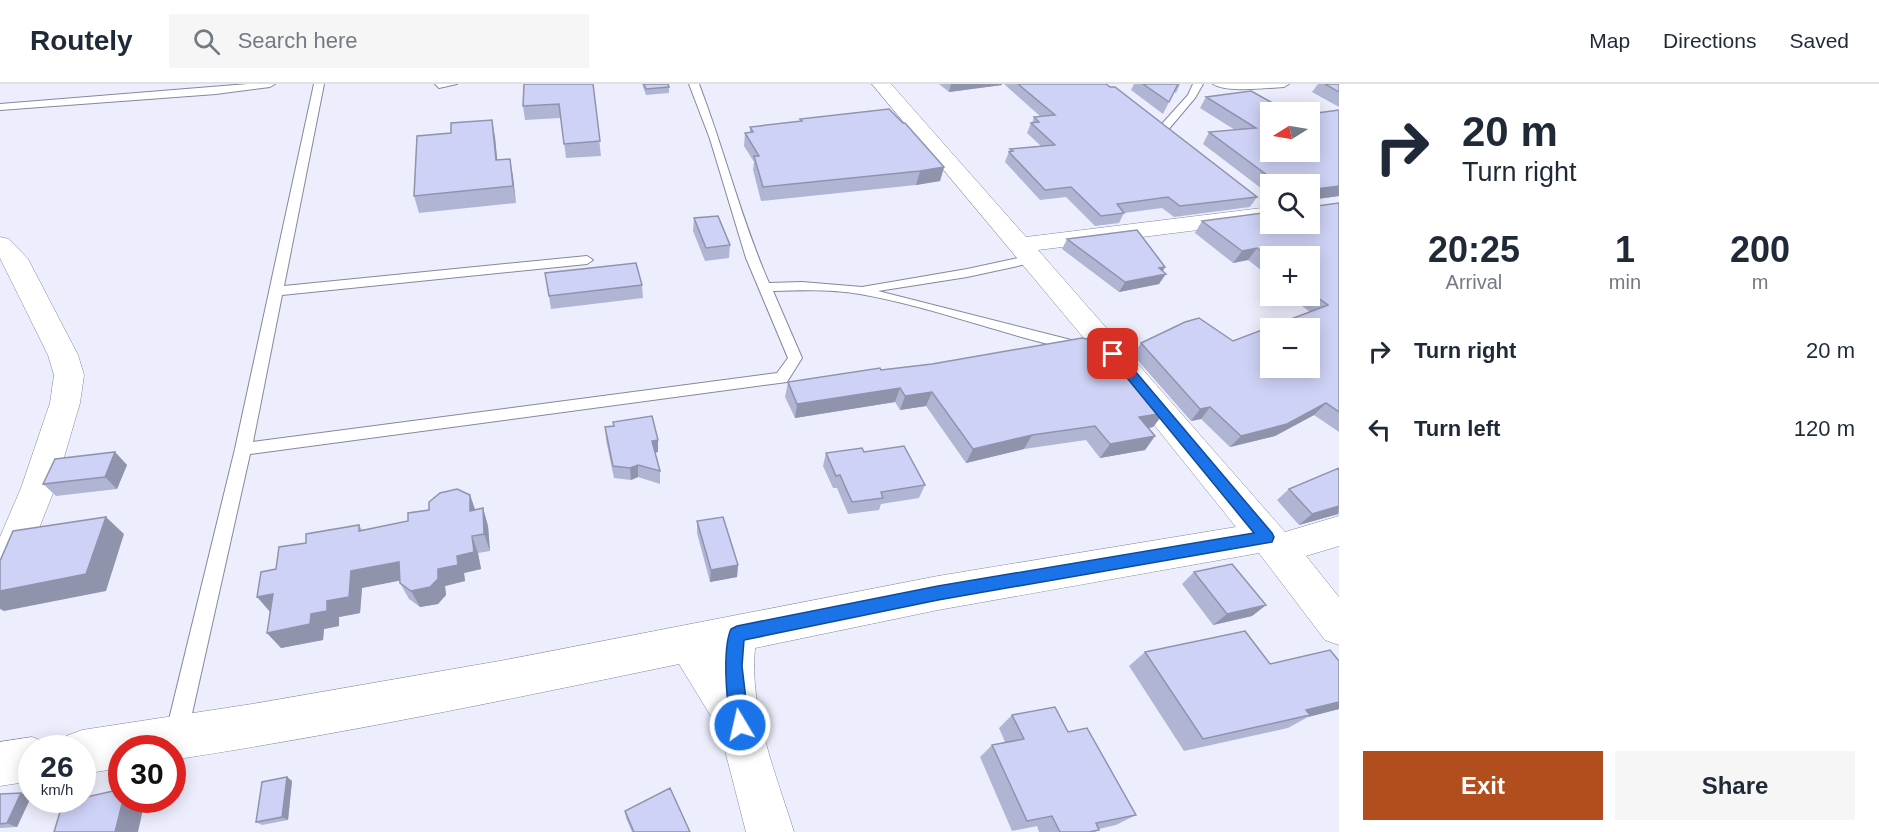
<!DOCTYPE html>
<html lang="en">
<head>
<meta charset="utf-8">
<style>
  body { margin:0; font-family:Arial,sans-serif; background:#f6f6f7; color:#1f2937; height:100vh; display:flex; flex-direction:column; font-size:22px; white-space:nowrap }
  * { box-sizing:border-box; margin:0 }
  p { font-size:20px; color:#747a83 }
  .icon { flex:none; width:33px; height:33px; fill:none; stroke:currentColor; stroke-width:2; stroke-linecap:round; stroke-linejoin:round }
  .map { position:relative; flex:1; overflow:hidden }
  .panel { display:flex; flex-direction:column; background:#fff; width:540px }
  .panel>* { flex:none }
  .banner { background:#fff; color:#1f2937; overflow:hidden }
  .needle { width:39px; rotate:259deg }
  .controls { position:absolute; left:1260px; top:18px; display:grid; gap:12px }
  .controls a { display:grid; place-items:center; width:60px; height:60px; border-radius:0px; background:#fff; box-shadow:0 3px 15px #0003; font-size:30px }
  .speed { position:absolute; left:18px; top:651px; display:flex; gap:12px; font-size:30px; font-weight:700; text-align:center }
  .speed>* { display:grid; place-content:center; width:78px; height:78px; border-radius:50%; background:#fff; box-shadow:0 3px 15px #0003; line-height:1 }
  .speed small { font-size:15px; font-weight:400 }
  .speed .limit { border:9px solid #d22; background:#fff; color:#111 }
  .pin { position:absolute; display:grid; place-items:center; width:51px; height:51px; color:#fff; margin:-26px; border-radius:12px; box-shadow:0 3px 9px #0006 }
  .me { position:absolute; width:66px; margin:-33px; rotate:351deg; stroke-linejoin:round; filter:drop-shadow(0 0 4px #0008) }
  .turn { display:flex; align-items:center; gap:21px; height:126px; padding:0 24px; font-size:27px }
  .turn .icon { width:78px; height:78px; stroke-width:2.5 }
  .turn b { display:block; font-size:42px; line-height:51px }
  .eta { display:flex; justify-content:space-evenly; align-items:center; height:102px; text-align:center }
  .eta b { font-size:36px; font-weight:700; line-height:42px }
  .button { display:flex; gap:12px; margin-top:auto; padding:12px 24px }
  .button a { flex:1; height:69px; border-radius:0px; background:#b24d1e; color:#fff; font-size:24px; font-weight:700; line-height:69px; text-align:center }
  .button a+a { background:#f6f6f7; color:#1f2937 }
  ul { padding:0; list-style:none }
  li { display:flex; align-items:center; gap:18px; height:78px; padding:0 24px }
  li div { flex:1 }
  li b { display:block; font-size:22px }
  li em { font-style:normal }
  header { display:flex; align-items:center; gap:36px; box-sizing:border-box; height:84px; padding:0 30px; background:#fff; border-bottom:2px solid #e0e1e3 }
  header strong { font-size:28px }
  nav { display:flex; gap:33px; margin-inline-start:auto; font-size:21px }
  .search { width:420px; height:54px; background:#f6f6f7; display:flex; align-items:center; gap:15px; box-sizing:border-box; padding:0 21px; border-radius:0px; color:#747a83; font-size:22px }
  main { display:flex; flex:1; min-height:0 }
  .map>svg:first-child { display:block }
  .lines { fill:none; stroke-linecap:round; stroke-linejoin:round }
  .lane-casing { stroke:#85879c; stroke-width:2 }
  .street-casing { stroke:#85879c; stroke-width:1 }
  .lane { fill:#fff; fill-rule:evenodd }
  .street { fill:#fff; fill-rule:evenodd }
  .wall { fill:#b1b5d4 }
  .shaded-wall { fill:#9093ac }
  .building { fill:#ced2f6; stroke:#9093ac; stroke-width:1.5; fill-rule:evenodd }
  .route { fill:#1a73e8; stroke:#114b97; stroke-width:1.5 }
</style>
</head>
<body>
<header>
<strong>Routely</strong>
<div class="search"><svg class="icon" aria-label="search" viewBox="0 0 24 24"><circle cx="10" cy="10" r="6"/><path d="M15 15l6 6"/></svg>Search here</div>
<nav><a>Map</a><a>Directions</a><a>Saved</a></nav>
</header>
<main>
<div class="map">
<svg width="1339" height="748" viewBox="0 0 1339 748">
  <rect width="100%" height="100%" fill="#edeefd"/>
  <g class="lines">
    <g class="lane-casing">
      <path id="lane" d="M248,0H275L270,3L216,10L0,26V20Z
        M314,0H324L284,202L587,172L593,176L587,180L282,211L253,358L777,289L788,274L746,174L710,55L689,0H699C724,65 741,135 769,199L802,198L862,203L967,185L1032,171L1036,172L1038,175L1036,178L967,193L878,207L1083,259L1085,262L1078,267C1005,252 934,223 860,210C832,205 801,206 773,207L802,274L787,298L250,370L187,652L184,660L176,663L168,660L165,652L235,365Z
        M435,0H457L439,4Z
        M1193,0H1203L1195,14L1168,46H1160V42L1188,11Z
        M1213,0H1289L1284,3C1266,4 1227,9 1213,0Z"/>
    </g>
    <g class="street-casing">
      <path id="street" d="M872,0H891L1026,153L1270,123V137L1038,166L1285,448L1339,432V462L1306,472L1339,513V561L1325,556L1259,469L938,526L755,564C749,626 776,690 794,748H746L720,647L679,580C511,615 342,650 172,676V664H122V684L82,690V664H61L66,652L82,646L252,620L505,576L938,492L1236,443L1103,277Z
        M0,153L9,155L28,175L78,271L84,291L80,319L55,404L13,510L0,515V453L21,404L50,319L54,291L48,271L0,174Z
        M32,653L48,659L50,664H32V697L0,702V658Z"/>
    </g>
    <use href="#lane" class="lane"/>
    <use href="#street" class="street"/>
  </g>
  <path class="wall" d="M593,0L601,72L566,74L561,34L525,36L523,22Z
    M642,0H668L669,3V9L646,11Z
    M939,0H1002V1L949,8Z
    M1004,0H1106L1257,113L1250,123L1174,133L1162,124L1124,129L1119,139L1095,142L1066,113L1040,116L1005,78L1010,65L1041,62L1027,49L1031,39H1032L1034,33H1041Z
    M1134,0H1180L1176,9L1174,8L1163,30L1131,6Z
    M1318,0H1339V23L1312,8Z
    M1251,7L1270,68L1339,26V112L1317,115V122L1339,119V348L1314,331L1275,352L1230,363L1201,335L1191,337L1133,271L1141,259L1233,257L1310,228L1293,215L1296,212H1310V172H1270V193L1248,176L1233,179L1195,149L1202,137L1270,140L1310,100H1270V111L1203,60L1209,48L1235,46L1200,24L1206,13Z
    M800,35L944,83L940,97L916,101L761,117L753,86L754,78L744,62L745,49L750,48V43L800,38Z
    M451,49L495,53L497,76L510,75L516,119L419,129L414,112Z
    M694,134L730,161L729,174L705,177L693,147Z
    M1067,155L1165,183L1163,187L1159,200L1119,208L1062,165Z
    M545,189L642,201L643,214L551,225Z
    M881,286L1164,329L1153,343L1149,344L1155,352L1145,366L1100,374L1086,356L1024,365L966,379L926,322L900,326L895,318L795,334L785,313L788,298Z
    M613,338L658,356V368L655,369L660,387V400L638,393L631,396L614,394L606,356L605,343L613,342Z
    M115,368L127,381L117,405L56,412L43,400Z
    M864,368L925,401L919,414L881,420L879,426L848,430L837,404H833L823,382L826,369Z
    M1339,384V430L1299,441L1277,416L1289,405Z
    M470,411L475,426L483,424L488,442L490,467L478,469L481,485L464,489L465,497L445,502L446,511L438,520L420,523L409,515L400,499V496L362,504L360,529L339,533V542L324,545L323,556L281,564L267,549L276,485L306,459L359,441L362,446L408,437L429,426Z
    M697,437L738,481L737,493L710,498L697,449Z
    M1194,488L1266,521L1252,532L1213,541L1182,500Z
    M1145,568L1270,580L1339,625L1308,633L1288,644L1184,667L1129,582Z
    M1012,631L1068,648L1136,731L1116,741L1099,745V746L1095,748H1039L1037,742L1012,747L980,673L992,661L1005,658L999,644Z
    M287,693L292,697L288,736L262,741L256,738Z
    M21,709L31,713L17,743L0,744V710Z
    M625,727L690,748H632L626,734Z"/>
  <path class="shaded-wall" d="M951,0H1002V1L949,8Z
    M492,36L495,53L499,93L496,76Z
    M510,75L513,92L516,119L513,102Z
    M944,83L940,97L916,101L920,87Z
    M1339,102V112L1310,116L1317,105Z
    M1257,164L1248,176L1233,179L1242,167Z
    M1165,183L1160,191L1166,190L1159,200L1119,208L1125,198L1159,184Z
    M900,304L895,318L795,334L797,320Z
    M932,308L926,322L900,326L905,312Z
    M1326,319L1314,331L1275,352L1230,363L1241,352Z
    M1210,323L1201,335L1191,337L1200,325Z
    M1164,329L1153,343L1129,348L1139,333Z
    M1032,351L1024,365L966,379L973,365Z
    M1155,352L1145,366L1100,374L1110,360Z
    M658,356V368L652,369V357Z
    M115,368L127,381L117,405L105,393Z
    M638,381V393L631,396L630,384Z
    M470,411L476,428L470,427Z
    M1339,422L1338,430L1299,441L1312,430Z
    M483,424L488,442L490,467L484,450Z
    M106,433L124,450L106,507L4,527L0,525V507Z
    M472,452L478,469L481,485L464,489L465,497L445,502L446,511L438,520L420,523L411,507L438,485L457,472Z
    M399,478L408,495L362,504L360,529L339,533V542L324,545L323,556L281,564L267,549L311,530L351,487Z
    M738,481L737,493L710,498L711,486Z
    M273,510L271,529L257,513Z
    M1266,521L1252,532L1213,541L1227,530Z
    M1339,618V625L1308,633L1310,631L1306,626Z
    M287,693L292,697L288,736L282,733Z
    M21,709L31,713L17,743L7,739Z
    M123,716H145L138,748H115Z"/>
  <path class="building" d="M524,0H593L600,57L564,60L559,20L523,22Z
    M644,0H668L669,3L646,5Z
    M1018,0H1106L1110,3H1115L1257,113L1180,122L1168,113L1117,120L1124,129L1101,132L1071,103L1045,106L1009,68L1013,67L1010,65L1055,61L1031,39L1039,38L1034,33L1055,31Z
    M1143,0H1178L1169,18Z
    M1325,0H1339V8Z
    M1251,7L1289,28H1270V68H1310V30L1339,26V102L1317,105V122L1339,119V328L1326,319L1287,340L1241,352L1210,323L1200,325L1141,259L1185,238L1199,234L1233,257L1328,221L1310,208V172H1270V174L1257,164L1242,167L1202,137L1270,128V140H1310V100H1279L1209,48L1256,44L1206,13ZM1270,244H1310V284H1270Z
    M889,25L903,39H905L944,83L920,87L763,103L754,72H759L745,49L753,48L750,43L802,37L800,35Z
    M492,36L496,76L510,75L513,102L414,112L417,52L451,49V39Z
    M718,132L730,161L706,164L694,134Z
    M1137,146L1165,183L1159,184L1166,190L1125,198L1067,155Z
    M636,179L642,201L549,212L545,189Z
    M1082,254L1106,259L1164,329L1139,333L1155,352L1110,360L1095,342L1032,351L973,365L932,308L905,312L900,304L797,320L788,298L880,284L881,286L932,280Z
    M652,332L658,356L652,357L660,387L638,381L630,384L613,382L605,343L614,342L613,338Z
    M904,362L925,401L881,408L883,414L852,418L840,391L836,392L826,369L862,364L864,368Z
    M115,368L105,393L43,400L55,375Z
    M1339,384V422L1312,430L1289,405Z
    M457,405L470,411V427L483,424L484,450L472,452L474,468L457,472L458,481L438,485V495L430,503L411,507L400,499L399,478L351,487L349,513L327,517V527L311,530L310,540L267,549L273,510L257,513L261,488L276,485L279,463L306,459V450L359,441V447L408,437V429L429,426V418L440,409Z
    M106,433L86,490L0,507V477L13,447Z
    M723,433L738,481L711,486L697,437Z
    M1232,480L1266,521L1227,530L1194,488Z
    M1245,547L1270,580L1330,566L1339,577V618L1306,626L1310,631L1203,655L1145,568Z
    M1055,623L1068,648L1087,644L1136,731L1096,739L1099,746L1089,748H1060L1052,732L1027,737L992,661L1024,655L1012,631Z
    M287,693L282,733L256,738L262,698Z
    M670,704L690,748H634L625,727Z
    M122,705V716H123L115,748H54L63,718L74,716H82V714Z
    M21,709L7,739L0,740V710Z"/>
  <path class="route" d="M1113,266L1118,267L1272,449L1274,453L1272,458L938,516L744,556L742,582L749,641L747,647L740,650L734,647C726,627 722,565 731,545L737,542L938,502L1254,449L1109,272V267Z"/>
</svg>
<div class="controls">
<a><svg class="needle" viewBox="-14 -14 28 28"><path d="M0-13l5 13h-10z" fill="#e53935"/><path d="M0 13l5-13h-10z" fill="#747a83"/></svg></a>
<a><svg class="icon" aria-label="search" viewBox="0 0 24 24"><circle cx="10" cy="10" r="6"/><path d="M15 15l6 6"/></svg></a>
<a>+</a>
<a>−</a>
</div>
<div class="speed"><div>26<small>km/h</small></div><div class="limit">30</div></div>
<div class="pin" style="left:1113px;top:270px;background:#d93025"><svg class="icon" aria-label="arrive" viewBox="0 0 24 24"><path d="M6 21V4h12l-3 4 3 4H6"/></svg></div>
<svg class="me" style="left:740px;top:641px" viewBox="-20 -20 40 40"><circle r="17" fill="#1a73e8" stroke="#fff" stroke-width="3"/><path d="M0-11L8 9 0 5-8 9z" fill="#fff"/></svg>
</div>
<section class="panel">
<div class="banner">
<div class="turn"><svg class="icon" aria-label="right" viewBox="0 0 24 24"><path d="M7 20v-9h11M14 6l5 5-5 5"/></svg><div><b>20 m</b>Turn right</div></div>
</div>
<div class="eta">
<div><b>20:25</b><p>Arrival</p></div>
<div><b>1</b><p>min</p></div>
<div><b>200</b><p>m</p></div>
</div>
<ul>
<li><svg class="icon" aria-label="right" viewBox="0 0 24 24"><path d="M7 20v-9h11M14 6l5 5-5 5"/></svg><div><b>Turn right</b></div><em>20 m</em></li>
<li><svg class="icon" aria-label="left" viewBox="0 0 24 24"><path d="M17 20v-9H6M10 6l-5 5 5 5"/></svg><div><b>Turn left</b></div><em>120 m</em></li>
</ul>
<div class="button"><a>Exit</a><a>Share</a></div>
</section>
</main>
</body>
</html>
